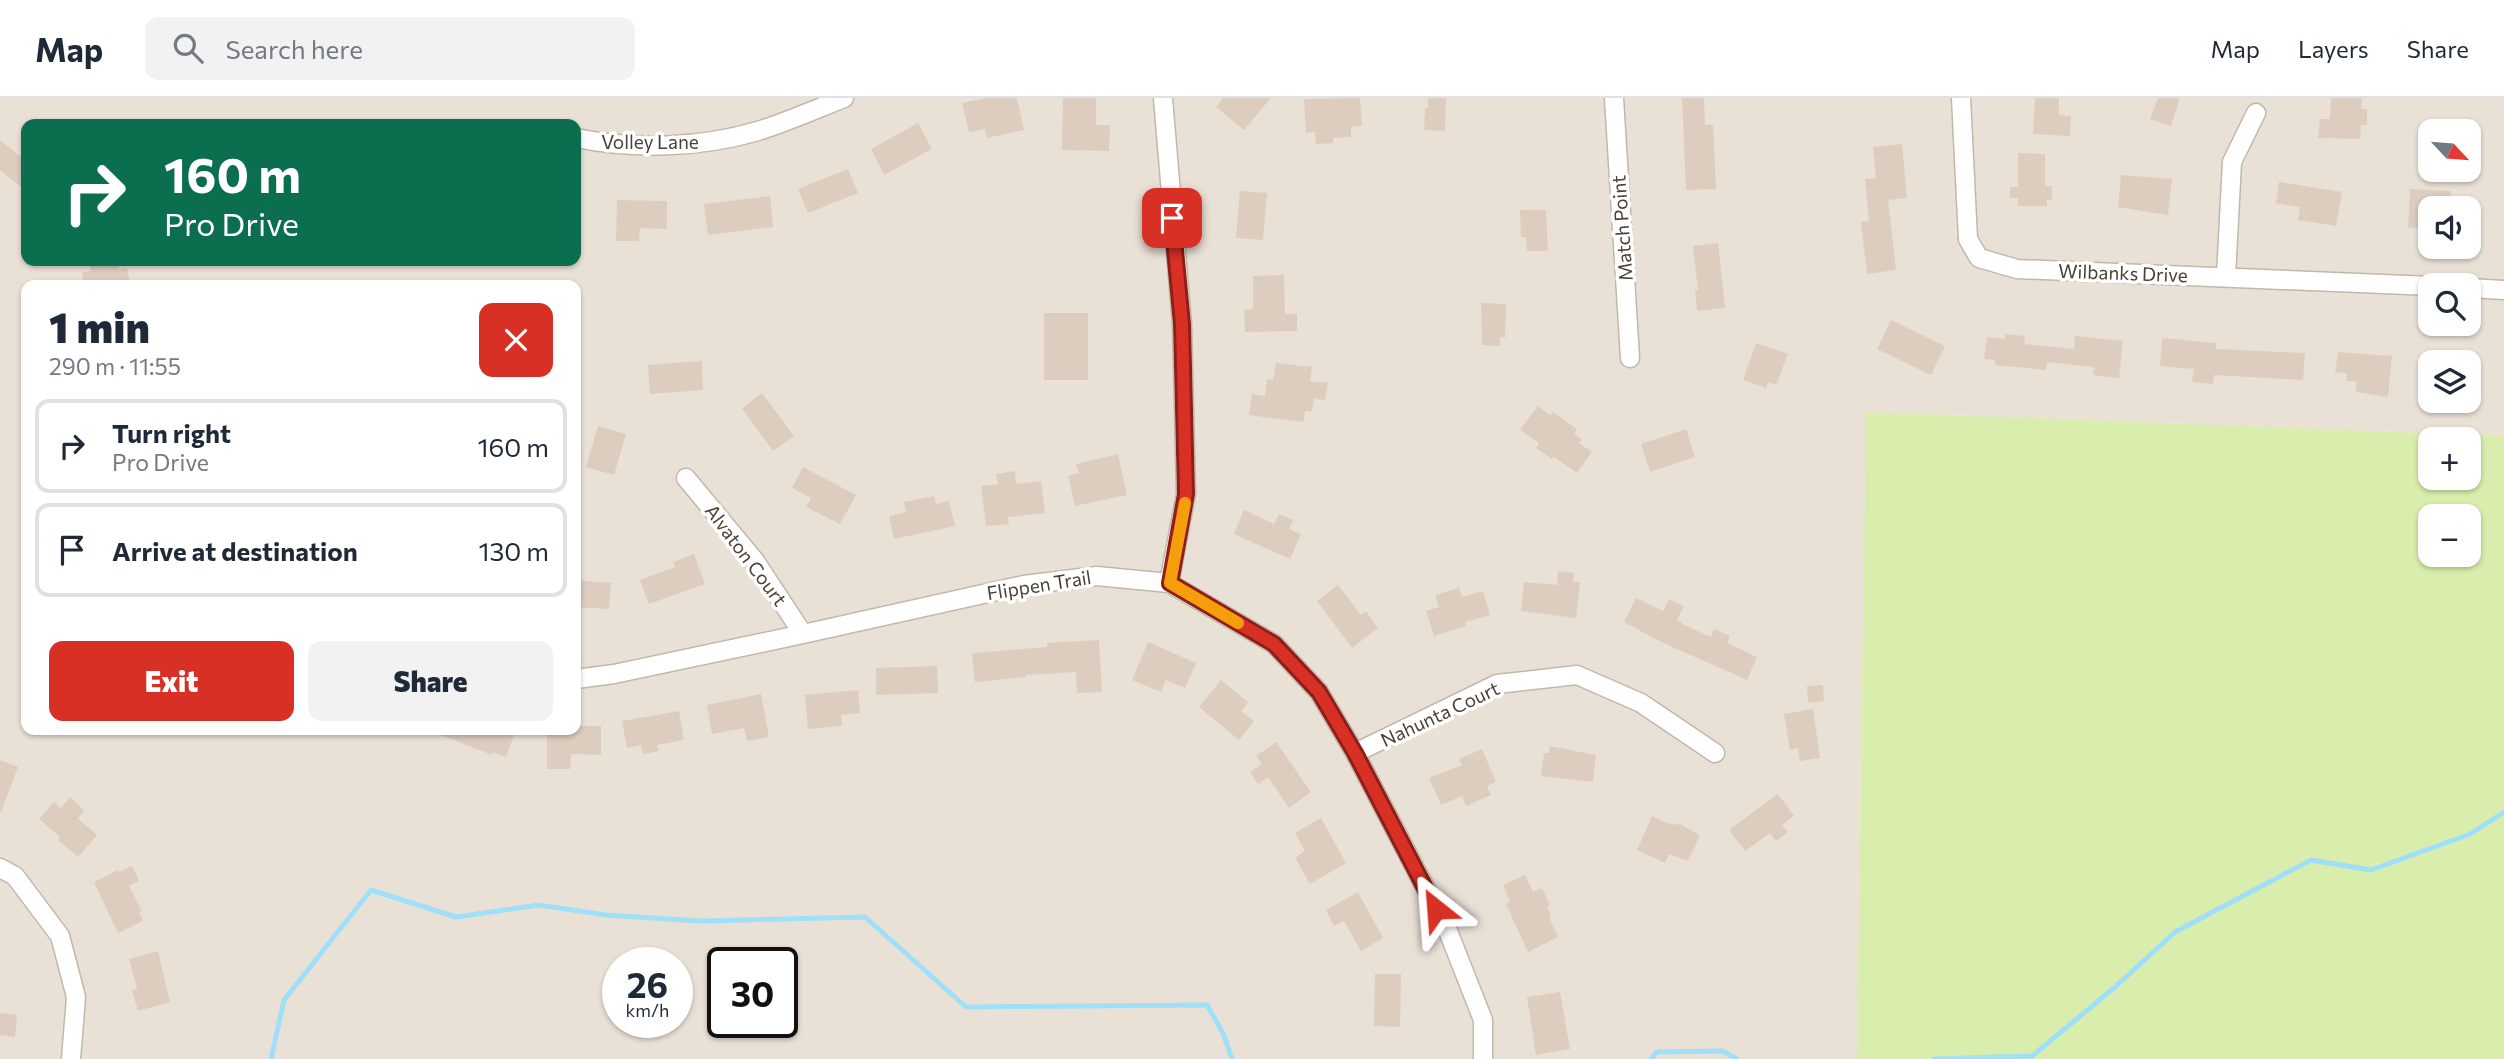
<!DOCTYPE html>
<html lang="en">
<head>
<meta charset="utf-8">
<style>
  body { margin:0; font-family:Commissioner,sans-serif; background:#f2f2f3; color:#1f2937; height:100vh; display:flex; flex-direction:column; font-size:26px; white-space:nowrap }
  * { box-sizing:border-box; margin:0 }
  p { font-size:23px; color:#747a83 }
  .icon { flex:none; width:38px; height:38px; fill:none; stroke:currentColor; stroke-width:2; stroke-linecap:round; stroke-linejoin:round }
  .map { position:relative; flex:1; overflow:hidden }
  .drawer { position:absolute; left:21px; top:182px; width:560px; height:455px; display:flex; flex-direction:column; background:#fff; border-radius:14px; box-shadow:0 2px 5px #0004 }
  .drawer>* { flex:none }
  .banner { position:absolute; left:21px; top:21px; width:560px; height:147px; border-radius:14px; box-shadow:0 2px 5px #0004; background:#0b6e4f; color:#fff; overflow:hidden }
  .needle { width:46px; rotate:116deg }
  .buttons { position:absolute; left:2418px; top:21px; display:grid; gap:14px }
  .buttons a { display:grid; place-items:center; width:63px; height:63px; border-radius:14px; background:#fff; box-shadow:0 2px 5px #0004; font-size:35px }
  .speed { position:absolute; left:602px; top:849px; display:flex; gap:14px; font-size:35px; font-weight:700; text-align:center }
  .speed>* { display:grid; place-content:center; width:91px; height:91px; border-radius:50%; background:#fff; box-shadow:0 2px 5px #0004; line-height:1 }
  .speed small { font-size:18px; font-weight:400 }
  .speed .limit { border:4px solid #111; border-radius:10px; background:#fff; color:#111 }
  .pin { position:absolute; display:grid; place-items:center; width:60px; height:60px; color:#fff; margin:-30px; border-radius:14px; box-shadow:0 4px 10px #0006 }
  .me { position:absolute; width:77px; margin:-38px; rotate:332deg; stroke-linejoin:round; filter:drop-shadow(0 0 5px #0008) }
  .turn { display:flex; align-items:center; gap:24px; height:147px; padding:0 28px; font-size:32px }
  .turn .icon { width:91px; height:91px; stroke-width:2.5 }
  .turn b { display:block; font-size:49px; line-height:60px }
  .round { display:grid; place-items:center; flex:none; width:74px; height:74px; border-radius:14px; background:#f2f2f3 }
  .summary { display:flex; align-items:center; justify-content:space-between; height:119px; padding:0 28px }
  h1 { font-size:42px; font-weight:800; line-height:52px }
  .cta { display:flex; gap:14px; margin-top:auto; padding:14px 28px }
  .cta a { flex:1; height:80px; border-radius:14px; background:#d93025; color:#fff; font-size:28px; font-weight:800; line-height:80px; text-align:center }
  .cta a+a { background:#f2f2f3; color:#1f2937 }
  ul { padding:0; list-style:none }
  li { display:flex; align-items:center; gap:21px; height:94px; margin:0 14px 10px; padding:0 14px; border:4px solid #e0e1e3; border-radius:14px }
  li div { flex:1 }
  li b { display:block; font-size:26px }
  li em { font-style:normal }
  header { display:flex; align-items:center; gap:42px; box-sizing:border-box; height:98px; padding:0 35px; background:#fff; border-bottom:2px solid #e0e1e3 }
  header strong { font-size:33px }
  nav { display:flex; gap:38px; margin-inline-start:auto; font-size:24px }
  .search { width:490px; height:63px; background:#f2f2f3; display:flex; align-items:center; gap:18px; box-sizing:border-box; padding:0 24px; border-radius:14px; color:#747a83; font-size:26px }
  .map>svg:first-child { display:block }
  .residential { fill:#eae1d6; fill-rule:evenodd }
  .green { fill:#d9eead; fill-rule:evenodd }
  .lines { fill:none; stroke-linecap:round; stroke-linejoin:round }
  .stream { stroke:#9fdff8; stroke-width:5 }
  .building { fill:#dccdbf }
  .minor-casing { stroke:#c3b7aa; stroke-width:21 }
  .minor { stroke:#fff; stroke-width:18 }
  .route-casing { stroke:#8d1f18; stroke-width:18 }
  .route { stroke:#d93025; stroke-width:12 }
  .slow { stroke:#f59e0b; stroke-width:12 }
  .labels { text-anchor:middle; stroke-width:7; stroke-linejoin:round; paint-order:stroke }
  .street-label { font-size:19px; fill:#4a4036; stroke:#fff }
</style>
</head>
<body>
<header>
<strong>Map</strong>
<div class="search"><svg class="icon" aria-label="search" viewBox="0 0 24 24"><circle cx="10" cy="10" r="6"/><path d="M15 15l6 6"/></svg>Search here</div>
<nav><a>Map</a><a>Layers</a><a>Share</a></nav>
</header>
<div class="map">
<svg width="2504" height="961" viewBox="0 0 2504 961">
  <rect width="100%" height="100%" fill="#f6f0e8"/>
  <path class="residential" d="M0,0H2504V338L1867,314L1857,961H0ZM26,26H576V163H26ZM2431,33H2469V72H2431ZM2431,110H2469V149H2431ZM26,187H576V632H26ZM2431,187H2469V226H2431ZM2431,264H2469V303H2431ZM618,864H677V924H618ZM723,864H782V924H723Z"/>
  <path class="green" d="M1866,314L2504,338V961H1857ZM2469,341V380H2431V341ZM2469,418V457H2431V418Z"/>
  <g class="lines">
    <path class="stream" d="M271,961L284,902L371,792L456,819L539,807L606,817L699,823L865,819L966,909L1207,907L1223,935L1232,961
      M1651,961L1657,954L1722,953L1737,961
      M1934,961L2032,958
      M2031,961L2032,958L2114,890L2175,834L2311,762L2371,772L2470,736L2504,714"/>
  </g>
  <path class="building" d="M987,0H1017L1024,32L987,40L985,31L969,34L962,5Z
    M1063,0H1096V27H1110L1109,53L1062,52Z
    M1223,0H1271L1244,32L1216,9Z
    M1360,0L1362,28L1351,29V39L1333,40V45L1316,46L1315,34L1306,35L1304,1Z
    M1428,0H1446L1445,33L1424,32L1425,10H1428Z
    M1682,0H1704L1705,27H1713L1716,91L1686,92Z
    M2035,0H2059V17L2071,18L2070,38L2033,36Z
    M2158,0H2180L2171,28L2150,21Z
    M2331,0H2362L2361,11H2367V27H2361L2360,41L2318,40L2320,21H2330Z
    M918,25L932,51L884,77L871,51Z
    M0,42L26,63V93L0,72Z
    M1902,46L1907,100L1888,102L1896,172L1867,176L1861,124L1869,123L1865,81L1876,80L1873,49Z
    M2018,55L2045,56V88H2052V102H2047V108H2018V100H2010V89H2018Z
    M848,71L858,95L808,115L798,91Z
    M2121,77L2172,81L2168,117L2118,109Z
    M2279,84L2342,94L2336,128L2298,122L2300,109L2276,105Z
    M2410,91L2451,93L2450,110H2431V131L2408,130Z
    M1240,93L1267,95L1263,142L1236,140Z
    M770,98L773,129L708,137L704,106Z
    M617,102L667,103V131L640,130L639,143H616Z
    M1520,112H1546L1548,153H1527L1526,139H1521Z
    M1718,145L1725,210L1697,213L1695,192H1698L1693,148Z
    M89,163H117L119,171L127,170L130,187H84L82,174L91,173Z
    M1284,177L1285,216H1297V233L1245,234L1244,212L1253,211V178Z
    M1481,205L1506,206L1505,240L1500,239V248L1482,247Z
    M1044,215H1088V282H1044Z
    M1891,222L1945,248L1931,277L1877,251Z
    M2005,236L2025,238L2024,246L2074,251L2075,238L2123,243L2119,280L2093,277L2094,269L2047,264L2046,272L1995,267V262L1984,261L1987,239L2005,241Z
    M2162,240L2216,245V251L2305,255L2303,282L2214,277L2213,286L2192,284L2194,271L2160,268Z
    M1756,245L1788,256L1776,287L1768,284L1766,290L1743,282Z
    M2338,254L2392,258L2388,299L2356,294V283H2347V275L2335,274Z
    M702,263L703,292L650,296L648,267Z
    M1276,265L1312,269L1310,283L1328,285L1325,302L1314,300L1312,313H1305L1304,324L1249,317L1252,296L1265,298L1267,281L1273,282Z
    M762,295L794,338L773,353L742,310Z
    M1538,308L1550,317L1553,314L1577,331L1574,336L1582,342L1579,345L1592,354L1577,375L1554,359L1552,361L1536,350L1539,345L1520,332Z
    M598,328L626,336L614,377L586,369Z
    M1686,331L1695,359L1650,374L1641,346Z
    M1118,356L1127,397L1075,408L1068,378L1079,375L1076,366Z
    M803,369L856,397L840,426L806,409L811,400L792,390Z
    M1015,373L1016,386L1041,383L1045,415L1008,419L1009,426L986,428L981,388L998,386L996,376Z
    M934,398L936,406L949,403L955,428L894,441L889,418L906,414L904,404Z
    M1244,412L1274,426L1279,416L1293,422L1289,431L1301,436L1290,461L1234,436Z
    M694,456L705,486L649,506L640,482L675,469L673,464Z
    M1558,473L1574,475L1573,484H1580L1576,520L1521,513L1524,484L1557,487Z
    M576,482L611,485L609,511L576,509Z
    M1338,487L1361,517L1366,513L1378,530L1352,550L1317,503Z
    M1459,490L1462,499L1483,493L1490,517L1465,524L1466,528L1434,538L1426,513L1439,509L1435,497Z
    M1636,500L1663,513L1669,501L1684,508L1677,522L1682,524V526L1711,539L1714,531L1730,538L1727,545L1757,559L1747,582L1659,543L1624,524Z
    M1099,542L1102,594L1077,595L1076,574L1026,577V579L975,584L972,555L1047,549V545Z
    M1148,544L1196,565L1185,590L1166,582L1161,594L1132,582Z
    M937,568L938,595L876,597V570Z
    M1221,582L1248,604L1241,613L1254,623L1239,642L1199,609Z
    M1823,587L1824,603L1808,605L1807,588Z
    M858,592L860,615L841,617L842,628L808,631L805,597Z
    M761,596L769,639L747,643L744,630L712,636L707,607Z
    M1813,611L1820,660L1800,663L1798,650L1790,652L1784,616Z
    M679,613L684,642L657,647L659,653L643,656L641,647L627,650L622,623Z
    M576,628H601V657L571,656L570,671H547V632H576Z
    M428,632H516L506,659L493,654L492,657Z
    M1276,644L1311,694L1289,710L1268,679L1258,686L1250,674L1262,666L1256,658Z
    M1550,648L1596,657L1593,684L1541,678L1544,655H1549Z
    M1482,651L1496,684L1487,688L1491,697L1466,708L1462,698L1441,707L1429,680L1462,667L1459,661Z
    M0,662L18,669L1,714L0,713Z
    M1778,696L1794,718L1782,727L1788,734L1776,743L1770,735L1745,753L1729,732Z
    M70,699L84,712L78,721L97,737L78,759L58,742L60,739L39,721L54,704L61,710Z
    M1652,718L1667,725L1677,727L1678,725L1700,737L1688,763L1669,756L1665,765L1637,752Z
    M1321,720L1346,765L1310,786L1295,760L1305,753L1295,735Z
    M132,768L139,783L129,788L142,813L139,814L143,823L118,835L94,784L118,772L119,774Z
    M1525,777L1533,794L1542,790L1550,807L1547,808L1551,818L1549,819L1558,839L1528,854L1506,806L1510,804L1503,787Z
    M1358,794L1383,840L1361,853L1344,823L1334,828L1326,812Z
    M158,853L170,904L138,913L132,892L137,890L129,861Z
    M1375,876H1401L1400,929L1374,928Z
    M1560,894L1570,951L1536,957L1527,899Z
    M0,915L17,917L15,939L0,937Z"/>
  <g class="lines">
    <g class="minor-casing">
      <path id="minor" d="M1163,0L1182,226L1186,396L1169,485
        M1614,0L1630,260
        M1961,0L1968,141L1979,160L2017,171L2431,188
        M576,40C635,52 700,50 758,33C787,24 816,11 844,0
        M2226,178L2232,64L2256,15
        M2469,190L2504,192
        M686,380L755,463L803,536
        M576,581L614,576L803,536L1024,487L1097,478L1169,485L1274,546L1319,594L1355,655L1448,833L1483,922V961
        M1355,655L1497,586L1577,577L1641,605L1715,655
        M0,770L15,778L60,838L76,899L71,961"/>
    </g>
    <use href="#minor" class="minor"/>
  </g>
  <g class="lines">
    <g class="route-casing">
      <path id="route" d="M1172,120L1182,226L1186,396L1170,485L1274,546L1319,594L1355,655L1436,811"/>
    </g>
    <use href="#route" class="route"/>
    <path class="slow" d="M1185,405L1170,485L1238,525"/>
  </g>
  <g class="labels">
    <g class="street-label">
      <text x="650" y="51">Volley Lane</text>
      <text transform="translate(1622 130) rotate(-94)" y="7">Match Point</text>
      <text transform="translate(2123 175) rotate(2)" y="7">Wilbanks Drive</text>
      <text transform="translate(746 457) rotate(53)" y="7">Alvaton Court</text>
      <text transform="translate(1039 487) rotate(-9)" y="7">Flippen Trail</text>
      <text transform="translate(1440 616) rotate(-25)" y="7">Nahunta Court</text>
    </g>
  </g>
</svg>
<div class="buttons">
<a><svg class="needle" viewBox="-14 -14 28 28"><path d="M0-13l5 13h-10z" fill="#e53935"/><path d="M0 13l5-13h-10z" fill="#747a83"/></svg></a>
<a><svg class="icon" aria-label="sound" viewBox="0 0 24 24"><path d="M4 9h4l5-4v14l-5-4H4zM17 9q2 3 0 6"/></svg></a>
<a><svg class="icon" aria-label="search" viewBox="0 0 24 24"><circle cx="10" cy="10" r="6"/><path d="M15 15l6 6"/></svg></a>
<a><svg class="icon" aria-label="layers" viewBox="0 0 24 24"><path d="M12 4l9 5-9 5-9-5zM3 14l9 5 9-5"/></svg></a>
<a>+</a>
<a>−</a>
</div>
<div class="speed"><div>26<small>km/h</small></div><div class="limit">30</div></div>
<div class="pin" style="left:1172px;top:120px;background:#d93025"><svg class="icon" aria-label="arrive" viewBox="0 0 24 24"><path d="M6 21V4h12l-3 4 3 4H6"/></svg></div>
<svg class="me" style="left:1436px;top:811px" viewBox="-20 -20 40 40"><path d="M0-17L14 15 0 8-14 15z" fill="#d93025" stroke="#fff" stroke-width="4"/></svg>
<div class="banner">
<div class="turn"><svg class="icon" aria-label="right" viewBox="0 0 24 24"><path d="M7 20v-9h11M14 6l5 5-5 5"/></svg><div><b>160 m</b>Pro Drive</div></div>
</div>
<section class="drawer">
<div class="summary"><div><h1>1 min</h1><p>290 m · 11:55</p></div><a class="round" style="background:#d93025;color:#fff"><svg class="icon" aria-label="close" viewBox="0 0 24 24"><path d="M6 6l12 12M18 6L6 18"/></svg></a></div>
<ul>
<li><svg class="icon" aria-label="right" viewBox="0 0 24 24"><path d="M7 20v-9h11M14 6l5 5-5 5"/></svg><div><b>Turn right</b><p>Pro Drive</p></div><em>160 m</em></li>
<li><svg class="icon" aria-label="arrive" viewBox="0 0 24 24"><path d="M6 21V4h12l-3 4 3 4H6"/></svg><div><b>Arrive at destination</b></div><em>130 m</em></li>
</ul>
<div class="cta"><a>Exit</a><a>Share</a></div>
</section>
</div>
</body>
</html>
